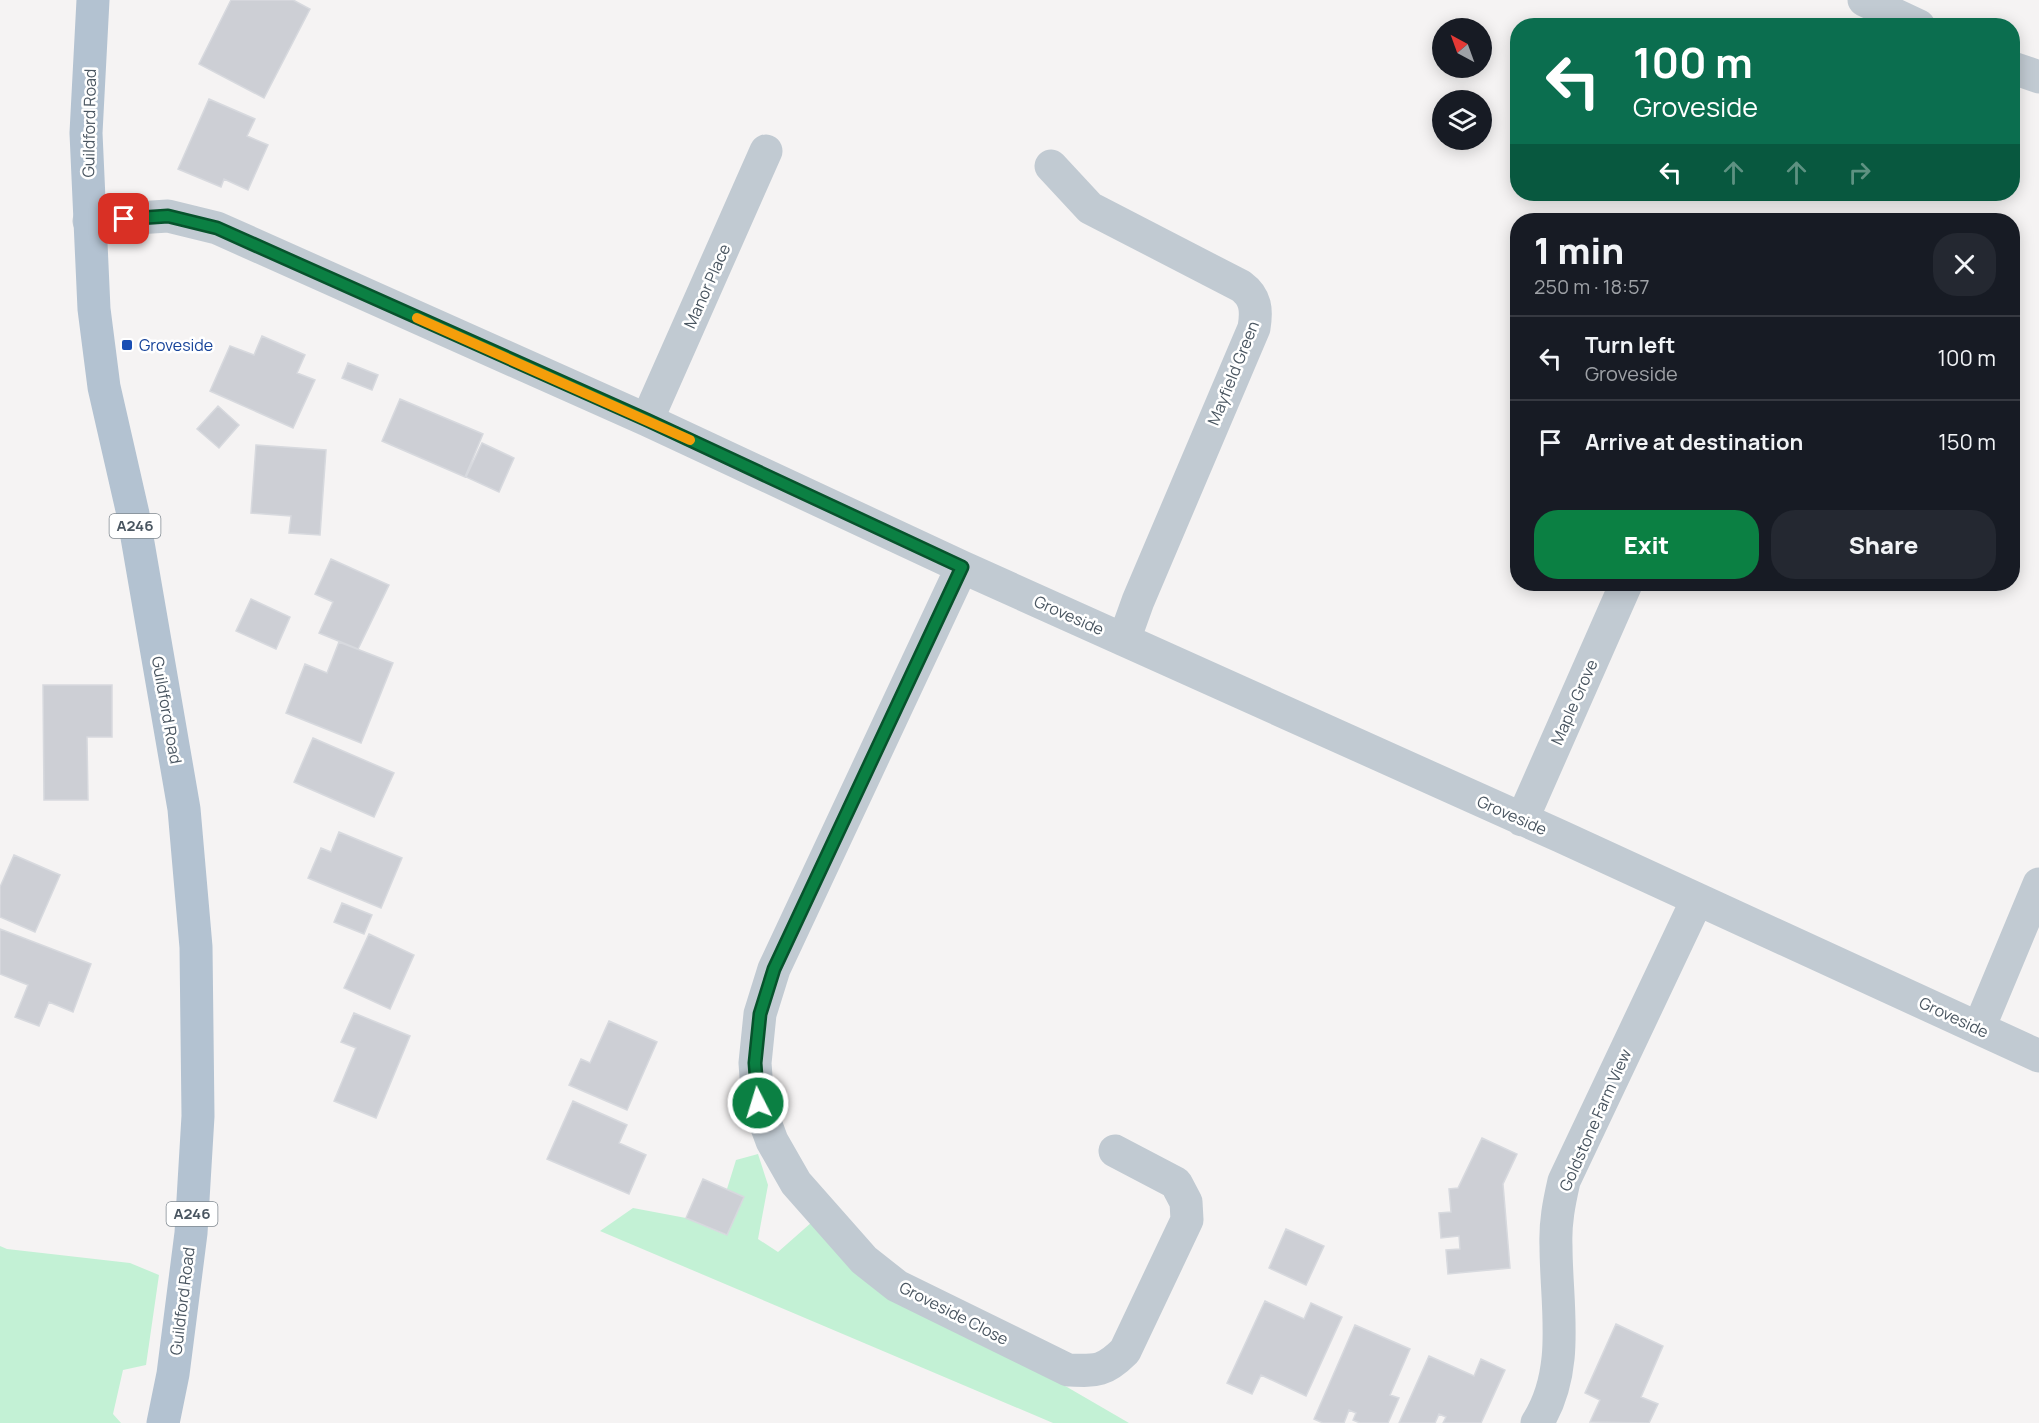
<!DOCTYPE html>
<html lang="en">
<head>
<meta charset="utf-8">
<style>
  body { margin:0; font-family:Manrope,sans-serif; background:#242831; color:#f1f3f6; height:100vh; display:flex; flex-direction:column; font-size:22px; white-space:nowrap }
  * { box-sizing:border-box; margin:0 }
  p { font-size:20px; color:#9ea1a6 }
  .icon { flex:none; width:33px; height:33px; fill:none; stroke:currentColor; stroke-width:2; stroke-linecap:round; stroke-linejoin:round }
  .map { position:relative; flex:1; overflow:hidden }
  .details { position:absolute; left:1510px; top:213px; width:510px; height:378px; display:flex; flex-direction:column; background:#171b24; border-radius:24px; box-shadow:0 3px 15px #0003 }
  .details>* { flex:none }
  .hud { position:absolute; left:1510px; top:18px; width:510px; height:183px; border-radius:24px; box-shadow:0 3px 15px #0003; background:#0b6e4f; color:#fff; overflow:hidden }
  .needle { width:39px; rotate:319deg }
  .buttons { position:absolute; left:1432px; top:18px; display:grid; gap:12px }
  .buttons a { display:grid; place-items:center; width:60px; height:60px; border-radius:50%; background:#171b24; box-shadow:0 3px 15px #0003; font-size:30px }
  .pin { position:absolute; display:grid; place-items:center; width:51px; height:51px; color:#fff; margin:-26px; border-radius:12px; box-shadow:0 3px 9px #0006 }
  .me { position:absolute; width:66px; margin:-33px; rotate:355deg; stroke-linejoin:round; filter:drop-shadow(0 0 4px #0008) }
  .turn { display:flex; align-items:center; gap:21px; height:126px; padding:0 24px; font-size:27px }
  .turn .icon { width:78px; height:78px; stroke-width:2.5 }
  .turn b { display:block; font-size:42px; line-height:51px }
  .lanes { display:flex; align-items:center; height:57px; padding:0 24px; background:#0003; justify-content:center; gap:30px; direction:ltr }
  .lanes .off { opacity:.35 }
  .round { display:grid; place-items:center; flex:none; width:63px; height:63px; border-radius:24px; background:#242831 }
  .overview { display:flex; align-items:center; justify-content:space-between; height:102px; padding:0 24px }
  h1 { font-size:36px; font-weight:800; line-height:45px }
  .action { display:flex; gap:12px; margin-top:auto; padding:12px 24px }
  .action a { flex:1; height:69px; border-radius:24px; background:#0b8043; color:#fff; font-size:24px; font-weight:800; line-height:69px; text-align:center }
  .action a+a { background:#242831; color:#f1f3f6 }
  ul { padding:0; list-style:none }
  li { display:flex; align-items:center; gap:18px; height:84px; padding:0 24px; border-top:2px solid #363941 }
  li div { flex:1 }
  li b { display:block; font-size:22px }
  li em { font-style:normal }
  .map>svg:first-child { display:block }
  .green { fill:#c3f1d5 }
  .building { fill:#cdcfd5; stroke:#d7d9de; stroke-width:1.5 }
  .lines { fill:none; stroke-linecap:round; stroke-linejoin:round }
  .minor { stroke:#c1cad2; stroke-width:33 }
  .primary { stroke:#b3c2d1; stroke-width:33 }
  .route-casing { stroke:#07532c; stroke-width:15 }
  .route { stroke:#0b8043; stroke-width:10 }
  .slow { stroke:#f59e0b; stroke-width:10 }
  .transit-dot { fill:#1a4fb4; stroke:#fff; stroke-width:2 }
  .labels { text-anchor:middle; stroke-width:5; stroke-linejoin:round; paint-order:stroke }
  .shield { fill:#fff; stroke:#808990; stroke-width:1.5 }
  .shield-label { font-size:15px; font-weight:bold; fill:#4a5661 }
  .street-label { font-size:16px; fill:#4a5661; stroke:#fff }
  .transit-label { font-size:16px; fill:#164399; stroke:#fff; text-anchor:start }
</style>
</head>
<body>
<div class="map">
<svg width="2039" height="1423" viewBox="0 0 2039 1423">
  <rect width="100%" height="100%" fill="#f5f3f3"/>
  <path class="green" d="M758,1154L768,1185L758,1239L778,1252L812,1222L877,1289L1067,1387L1129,1423H1053L600,1231L633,1208L686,1218L726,1235L743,1197L727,1189L736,1160Z
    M0,1246L7,1249L130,1263L159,1275L146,1365L123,1370L113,1414L121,1423H0Z"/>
  <path class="building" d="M231,0H293L310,9L264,98L199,64Z
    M209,99L255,119L247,136L268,145L248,190L224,179L221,187L178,169Z
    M262,336L305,355L297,373L315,380L293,428L210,391L230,346L254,355Z
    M348,363L378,375L372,390L342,378Z
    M400,399L483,434L465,477L382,441Z
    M218,406L239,425L219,448L197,429Z
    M482,443L514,458L499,492L466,477Z
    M256,445L326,450L320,535L289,533L291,516L251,513Z
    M331,559L389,585L358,649L319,633L333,602L315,594Z
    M251,599L290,617L276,649L236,631Z
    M339,642L393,663L361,743L286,713L305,664L327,673Z
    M43,685H112V737H87L88,800H44Z
    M313,738L394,773L374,817L294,782Z
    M339,832L402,858L381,908L308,878L321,848L331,852Z
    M14,855L60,875L35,932L0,917V887Z
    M342,903L372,915L364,934L334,922Z
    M0,929L91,964L73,1012L49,1002L39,1026L15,1017L28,985L0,974Z
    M369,934L414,955L390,1009L344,988Z
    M354,1013L410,1036L376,1118L334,1101L356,1048L341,1042Z
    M609,1021L657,1042L627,1110L569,1085L581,1059L590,1063Z
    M573,1101L627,1125L619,1143L646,1155L629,1194L547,1159Z
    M1482,1138L1517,1154L1503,1184L1510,1268L1448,1274L1446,1250L1460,1249L1459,1236L1441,1238L1439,1213L1451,1212L1449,1189L1458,1188Z
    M703,1179L744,1197L727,1235L686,1218Z
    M1286,1229L1324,1246L1306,1285L1269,1268Z
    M1265,1301L1304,1319L1311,1303L1342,1317L1306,1396L1261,1375L1252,1394L1227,1383Z
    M1616,1324L1663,1346L1641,1397L1658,1404L1649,1423L1590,1422L1600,1400L1585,1393Z
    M1355,1325L1410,1349L1390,1395L1399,1398L1388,1423H1360L1353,1420L1356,1413L1349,1410L1344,1423H1323L1314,1419Z
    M1429,1356L1474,1376L1481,1359L1505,1370L1481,1423H1443L1446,1417L1439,1414L1435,1423H1399Z"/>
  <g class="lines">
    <path class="minor" d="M1864,0L1919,26
      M2013,68L2039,77
      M1051,166L1090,208L1241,286C1256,297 1257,310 1254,328L1138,601L1124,640
      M89,221L168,216L217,228L647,420L962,567L1560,836L2039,1056
      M647,420L766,151
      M962,567L774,969L760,1014L755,1063L758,1103L772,1141L796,1183L864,1260L897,1286L1068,1370C1096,1371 1104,1372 1125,1351L1187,1220L1186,1202L1176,1183L1115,1151
      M1522,820L1626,584
      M1979,1028L2039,884
      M1537,1423C1571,1370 1556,1305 1556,1246C1555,1223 1559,1203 1564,1181L1697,900"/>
    <path class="primary" d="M93,0L86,133L94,309L104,387L133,514L184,809L196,947L198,1116L191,1233L173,1374L163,1423"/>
  </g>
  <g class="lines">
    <g class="route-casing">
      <path id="route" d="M124,219L168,216L217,228L647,420L962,567L774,969L760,1014L755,1063L758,1103"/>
    </g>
    <use href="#route" class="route"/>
    <path class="slow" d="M417,318L690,440"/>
  </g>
  <rect class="transit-dot" x="121" y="339" width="12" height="12" rx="3"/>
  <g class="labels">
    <g class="shield">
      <rect x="109.5" y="514" width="51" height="24" rx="4.5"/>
      <rect x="166.5" y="1202" width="51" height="24" rx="4.5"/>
    </g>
    <g class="shield-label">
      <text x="135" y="531">A246</text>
      <text x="192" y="1219">A246</text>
    </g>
    <g class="street-label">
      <text transform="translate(89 123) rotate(-89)" y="6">Guildford Road</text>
      <text transform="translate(707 286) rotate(-66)" y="6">Manor Place</text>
      <text transform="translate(1233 373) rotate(-68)" y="6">Mayfield Green</text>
      <text transform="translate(1069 615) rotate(24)" y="6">Groveside</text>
      <text transform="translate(1574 702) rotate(-66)" y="6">Maple Grove</text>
      <text transform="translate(167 710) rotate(80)" y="6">Guildford Road</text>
      <text transform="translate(1512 815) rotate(24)" y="6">Groveside</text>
      <text transform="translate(1954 1017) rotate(25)" y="6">Groveside</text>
      <text transform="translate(1595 1120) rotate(-66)" y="6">Goldstone Farm View</text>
      <text transform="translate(182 1301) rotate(-83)" y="6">Guildford Road</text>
      <text transform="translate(954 1313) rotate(27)" y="6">Groveside Close</text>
    </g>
    <g class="transit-label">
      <text x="139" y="351">Groveside</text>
    </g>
  </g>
</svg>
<div class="buttons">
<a><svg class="needle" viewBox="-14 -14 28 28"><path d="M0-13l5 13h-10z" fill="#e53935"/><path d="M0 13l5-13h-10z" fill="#9ea1a6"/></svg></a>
<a><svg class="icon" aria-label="layers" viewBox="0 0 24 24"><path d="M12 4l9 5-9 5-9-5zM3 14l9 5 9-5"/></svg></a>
</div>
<div class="pin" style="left:124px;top:219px;background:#d93025"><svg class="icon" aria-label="arrive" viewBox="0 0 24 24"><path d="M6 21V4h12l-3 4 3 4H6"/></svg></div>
<svg class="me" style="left:758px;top:1103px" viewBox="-20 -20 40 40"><circle r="17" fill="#0b8043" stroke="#fff" stroke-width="3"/><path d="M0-11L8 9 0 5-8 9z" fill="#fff"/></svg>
<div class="hud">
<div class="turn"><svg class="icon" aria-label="left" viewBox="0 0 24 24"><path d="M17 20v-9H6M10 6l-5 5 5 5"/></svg><div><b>100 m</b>Groveside</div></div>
<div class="lanes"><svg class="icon" aria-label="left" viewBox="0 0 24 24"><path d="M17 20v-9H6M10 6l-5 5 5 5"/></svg><svg class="icon off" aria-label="ahead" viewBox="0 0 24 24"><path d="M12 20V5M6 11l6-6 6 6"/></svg><svg class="icon off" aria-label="ahead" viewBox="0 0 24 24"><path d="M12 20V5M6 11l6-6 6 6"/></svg><svg class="icon off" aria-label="right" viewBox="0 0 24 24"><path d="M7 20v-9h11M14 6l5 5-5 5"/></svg></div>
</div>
<section class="details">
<div class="overview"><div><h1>1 min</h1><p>250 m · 18:57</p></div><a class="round"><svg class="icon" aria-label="close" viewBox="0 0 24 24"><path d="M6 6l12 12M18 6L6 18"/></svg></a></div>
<ul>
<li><svg class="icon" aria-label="left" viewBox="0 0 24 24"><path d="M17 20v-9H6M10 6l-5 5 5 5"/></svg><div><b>Turn left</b><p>Groveside</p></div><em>100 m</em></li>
<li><svg class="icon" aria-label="arrive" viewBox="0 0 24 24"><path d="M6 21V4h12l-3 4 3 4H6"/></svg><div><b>Arrive at destination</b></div><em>150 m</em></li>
</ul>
<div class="action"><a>Exit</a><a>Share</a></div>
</section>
</div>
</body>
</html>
